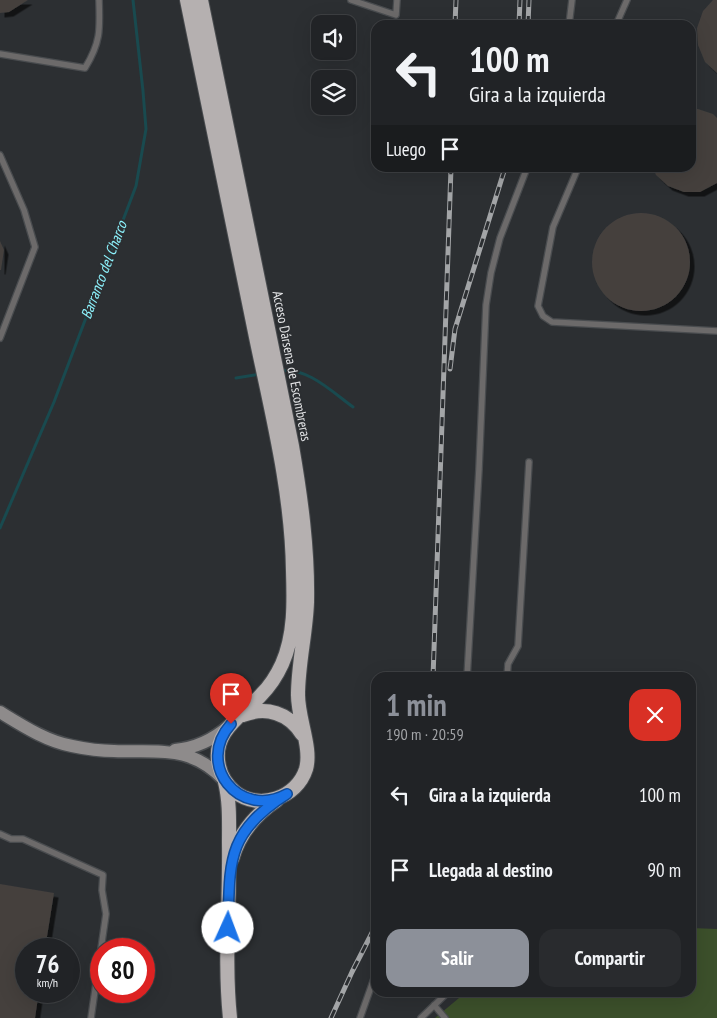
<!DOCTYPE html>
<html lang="es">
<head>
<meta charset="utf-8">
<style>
  body { margin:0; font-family:"PT Sans Narrow",sans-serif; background:#292b2e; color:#f1f3f6; height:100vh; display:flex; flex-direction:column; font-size:19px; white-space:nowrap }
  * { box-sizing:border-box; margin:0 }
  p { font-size:16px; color:#a2a4a7 }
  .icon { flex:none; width:28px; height:28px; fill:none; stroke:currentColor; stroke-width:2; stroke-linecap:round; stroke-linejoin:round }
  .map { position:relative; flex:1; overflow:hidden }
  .sheet { position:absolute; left:371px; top:672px; width:325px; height:325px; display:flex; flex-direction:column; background:#212326; border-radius:15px; box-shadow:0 5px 20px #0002,0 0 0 1px #3e4043 }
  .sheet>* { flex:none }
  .guide { position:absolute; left:371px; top:20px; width:325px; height:152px; border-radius:15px; box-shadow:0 5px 20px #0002,0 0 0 1px #3e4043; background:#212326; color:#f1f3f6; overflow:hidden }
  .buttons { position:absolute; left:311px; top:15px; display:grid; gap:10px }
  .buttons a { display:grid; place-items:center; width:45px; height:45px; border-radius:10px; background:#212326; box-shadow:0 5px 20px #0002,0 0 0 1px #3e4043; font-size:25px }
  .speed { position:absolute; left:15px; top:938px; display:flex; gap:10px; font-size:25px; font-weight:700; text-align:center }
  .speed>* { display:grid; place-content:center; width:65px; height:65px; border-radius:50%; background:#212326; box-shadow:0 5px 20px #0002,0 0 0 1px #3e4043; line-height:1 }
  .speed small { font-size:12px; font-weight:400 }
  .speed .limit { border:8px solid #d22; background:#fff; color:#111 }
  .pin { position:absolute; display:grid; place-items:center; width:42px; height:42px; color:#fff; margin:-51px -21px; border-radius:50% 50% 50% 0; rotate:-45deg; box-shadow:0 0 5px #0007 }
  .pin .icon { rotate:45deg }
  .me { position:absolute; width:55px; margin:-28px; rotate:2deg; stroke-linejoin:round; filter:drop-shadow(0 0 4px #0008) }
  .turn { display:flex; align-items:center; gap:18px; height:105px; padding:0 15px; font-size:22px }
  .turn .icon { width:65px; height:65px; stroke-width:2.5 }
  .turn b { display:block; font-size:35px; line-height:42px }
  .then { display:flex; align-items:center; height:48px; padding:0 15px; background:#0003; gap:10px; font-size:19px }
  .round { display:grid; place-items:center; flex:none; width:52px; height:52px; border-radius:15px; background:#292b2e }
  .summary { display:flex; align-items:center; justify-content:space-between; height:85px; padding:0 15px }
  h1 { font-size:30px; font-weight:700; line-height:38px; color:#8c9099 }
  .cta { display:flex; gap:10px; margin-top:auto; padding:10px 15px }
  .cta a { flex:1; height:58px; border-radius:15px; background:#8c9099; color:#fff; font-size:20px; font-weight:700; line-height:58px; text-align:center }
  .cta a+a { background:#292b2e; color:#f1f3f6 }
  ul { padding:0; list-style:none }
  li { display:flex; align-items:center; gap:15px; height:75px; padding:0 15px }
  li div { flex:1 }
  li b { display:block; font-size:19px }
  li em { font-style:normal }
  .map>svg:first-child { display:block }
  .green { fill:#3c502b }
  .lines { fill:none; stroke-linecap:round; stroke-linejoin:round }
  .stream { stroke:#194a4f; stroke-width:3 }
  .building { fill:#44403e; filter:url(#shadow) }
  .service-casing { stroke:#494c4f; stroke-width:8 }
  .secondary-casing { stroke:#494c4f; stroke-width:15 }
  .trunk-casing { stroke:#494c4f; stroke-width:16 }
  .service { stroke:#6c6a6a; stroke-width:5.5 }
  .secondary { stroke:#8e8b8b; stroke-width:12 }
  .trunk { stroke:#b5b0b0; stroke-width:14 }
  .rail-casing { stroke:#a3a5a7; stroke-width:5 }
  .rail { stroke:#2c2f32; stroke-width:3; stroke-dasharray:9; stroke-linecap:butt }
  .route-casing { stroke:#114b97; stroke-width:12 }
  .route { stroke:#1a73e8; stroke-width:9 }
  .labels { text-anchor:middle; stroke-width:4; stroke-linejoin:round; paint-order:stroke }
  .street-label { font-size:14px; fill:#e3e4e6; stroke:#2c2f32 }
  .water-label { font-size:15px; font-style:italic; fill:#8df3fd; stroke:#2c2f32 }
</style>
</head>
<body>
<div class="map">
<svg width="717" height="1018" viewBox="0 0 717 1018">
  <defs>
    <filter id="shadow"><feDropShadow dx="4.5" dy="4.5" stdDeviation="0" flood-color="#0009"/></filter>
  </defs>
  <rect width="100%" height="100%" fill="#2c2f32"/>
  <path class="green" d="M691,928L717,929V1018H435L465,993L691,992Z"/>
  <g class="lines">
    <path class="stream" d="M280,371C308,367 332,392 353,407
      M236,378L260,374
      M0,528L54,402L136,186L146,129L143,91L133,0"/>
  </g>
  <path class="building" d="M0,0H28L9,12L0,13Z
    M713,0H717V73L705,62L698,45L697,28L703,11Z
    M691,109H698L713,114L717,118V183L700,192H684L668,186L656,175L653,168H691Z
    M592 262a49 49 0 1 1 98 0a49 49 0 1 1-98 0Z
    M0,241L4,250L1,270H0Z
    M0,884L54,893L45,949H26V991H39L35,1018H0Z"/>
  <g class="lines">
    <g class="service-casing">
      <path id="service" d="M351,0L396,15L397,0
        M569,25L572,0
        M616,25L627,0
        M0,54L85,68C101,42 100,29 99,0
        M0,155L24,210L35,247L0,338
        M578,168L553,227L538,306L543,316L552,322L717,331
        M467,678L479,469L486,305L491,273L500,238L527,168
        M507,678L508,664L518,646L529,462
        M0,834L11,839H23L103,875L102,890L106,914L91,1018
        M434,1005L445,1018
        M360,1018L376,973
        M421,1018L448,992"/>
    </g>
    <g class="secondary-casing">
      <path id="secondary" d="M0,712C23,726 46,741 72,746C86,749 100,751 114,751C158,753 190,744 224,780
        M175,750C196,748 213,740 229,726"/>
    </g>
    <g class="trunk-casing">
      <path id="trunk" d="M187,0C210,112 233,225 256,337C272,414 292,492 293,571C294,602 295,635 282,664C277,675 270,686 261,695C242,716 211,732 219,766C221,776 227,785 235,792C259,811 297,798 306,769C312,748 298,719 298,695C298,664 306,633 307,602C308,549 301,498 292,446L201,0
        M243,715C266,706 289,713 302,734
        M225,782C230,802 229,823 229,843C230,901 224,960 230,1018
        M232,859C239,834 256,814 277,800"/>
    </g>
    <use href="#service" class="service"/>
    <use href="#secondary" class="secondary"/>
    <use href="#trunk" class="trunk"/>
    <g class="rail-casing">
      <path id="rail" d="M455,25L456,0
        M519,25L520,0
        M528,25L529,0
        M450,369L455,329L505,168
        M433,678L451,168
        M331,1018L352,972L376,925"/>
    </g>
    <use href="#rail" class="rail"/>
  </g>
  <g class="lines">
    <g class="route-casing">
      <path id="route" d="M228,928C230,863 225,833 287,794C239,820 195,764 231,724"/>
    </g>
    <use href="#route" class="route"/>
  </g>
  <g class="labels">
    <g class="street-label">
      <text transform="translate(292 366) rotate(79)" y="5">Acceso Dársena de Escombreras</text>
    </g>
    <g class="water-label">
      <text transform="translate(104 270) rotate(-69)" y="5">Barranco del Charco</text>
    </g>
  </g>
</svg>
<div class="buttons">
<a><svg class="icon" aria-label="sound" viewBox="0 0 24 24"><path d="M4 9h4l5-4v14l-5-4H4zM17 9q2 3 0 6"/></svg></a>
<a><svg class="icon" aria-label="layers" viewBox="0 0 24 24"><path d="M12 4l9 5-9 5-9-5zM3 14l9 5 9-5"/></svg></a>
</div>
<div class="speed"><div>76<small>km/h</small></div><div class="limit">80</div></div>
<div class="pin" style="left:231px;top:724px;background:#d93025"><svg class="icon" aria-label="arrive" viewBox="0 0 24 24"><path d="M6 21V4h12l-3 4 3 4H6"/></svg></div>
<svg class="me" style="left:228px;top:928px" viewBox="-20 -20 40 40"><circle r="19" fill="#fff"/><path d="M0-13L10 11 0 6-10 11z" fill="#1a73e8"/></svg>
<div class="guide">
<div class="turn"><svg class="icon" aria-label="left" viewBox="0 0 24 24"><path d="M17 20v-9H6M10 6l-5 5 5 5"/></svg><div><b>100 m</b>Gira a la izquierda</div></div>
<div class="then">Luego<svg class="icon" aria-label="arrive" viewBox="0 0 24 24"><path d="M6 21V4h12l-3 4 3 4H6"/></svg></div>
</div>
<section class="sheet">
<div class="summary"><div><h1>1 min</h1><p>190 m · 20:59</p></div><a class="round" style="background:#d93025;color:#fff"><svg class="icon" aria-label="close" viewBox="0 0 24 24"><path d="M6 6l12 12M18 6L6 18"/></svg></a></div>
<ul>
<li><svg class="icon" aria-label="left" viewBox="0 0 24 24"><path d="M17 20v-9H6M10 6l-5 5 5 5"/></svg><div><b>Gira a la izquierda</b></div><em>100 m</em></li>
<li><svg class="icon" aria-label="arrive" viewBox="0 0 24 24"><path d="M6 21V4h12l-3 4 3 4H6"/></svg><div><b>Llegada al destino</b></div><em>90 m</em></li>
</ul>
<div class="cta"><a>Salir</a><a>Compartir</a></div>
</section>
</div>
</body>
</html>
